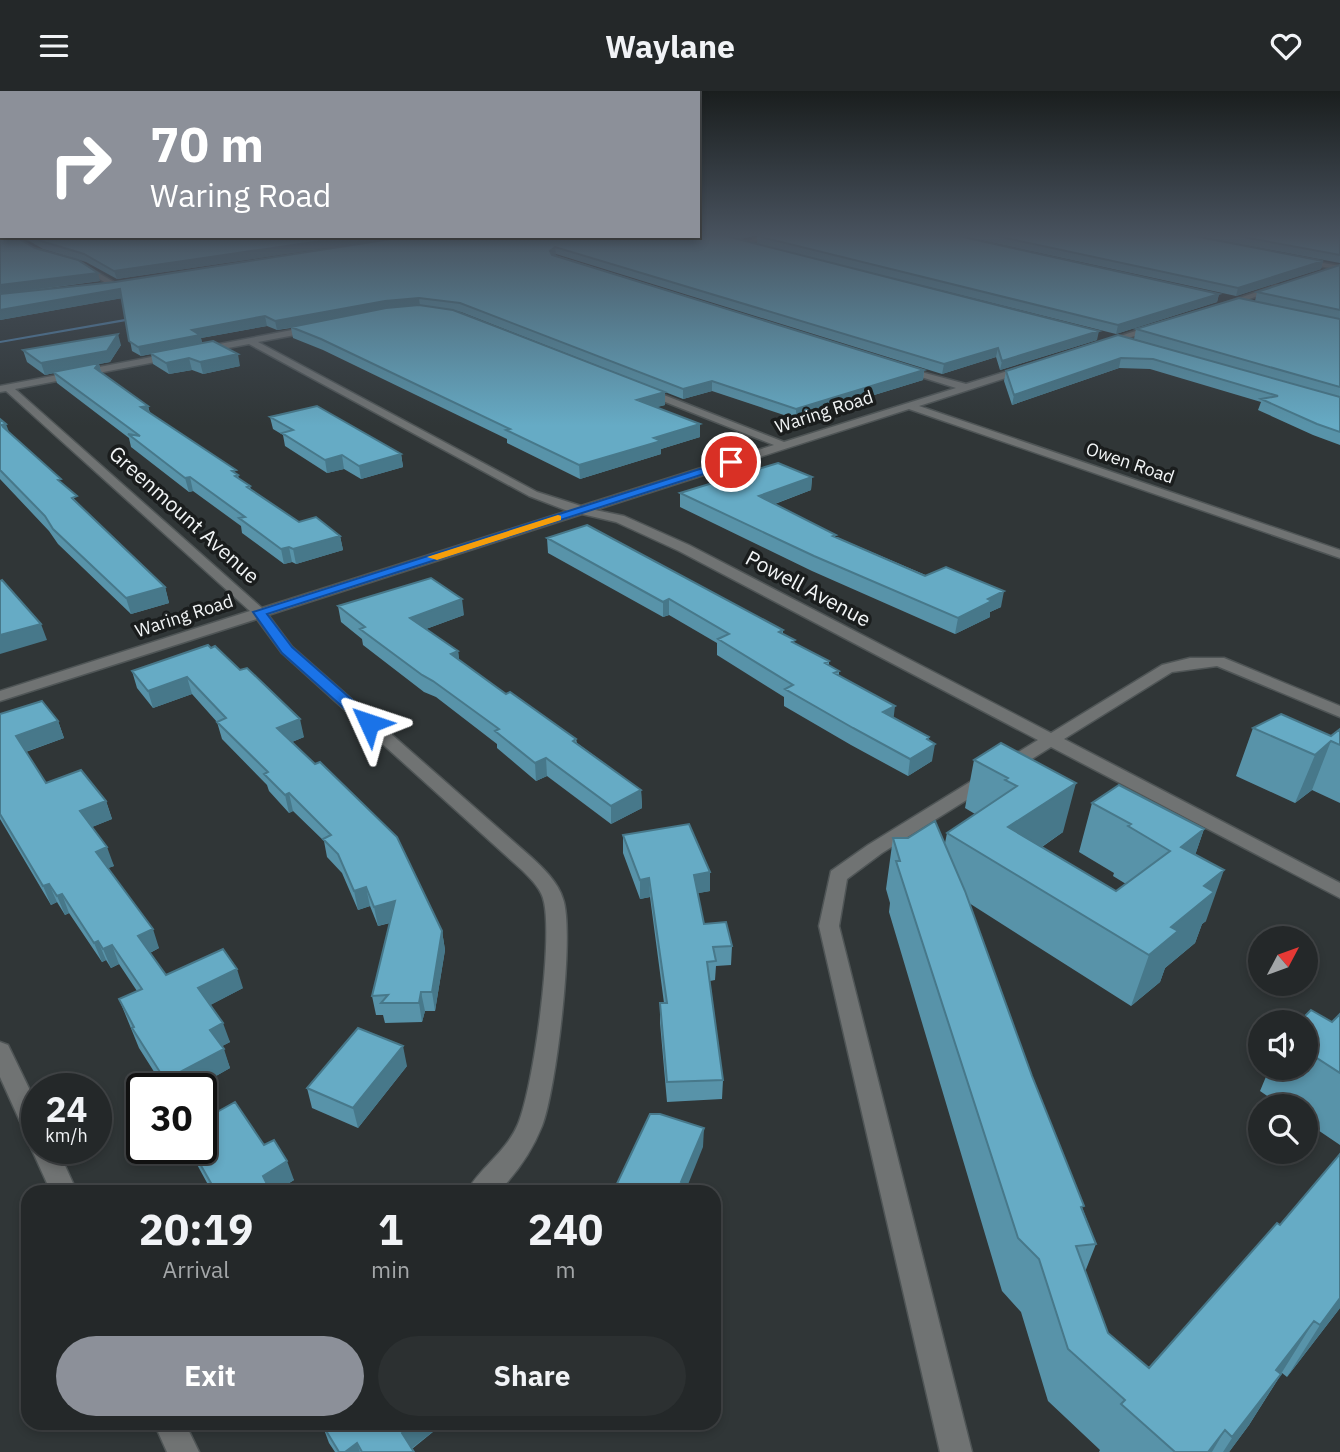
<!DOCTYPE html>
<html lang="en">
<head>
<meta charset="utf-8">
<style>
  body { margin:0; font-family:"IBM Plex Sans",sans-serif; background:#2c3031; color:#f1f3f6; height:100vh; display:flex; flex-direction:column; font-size:26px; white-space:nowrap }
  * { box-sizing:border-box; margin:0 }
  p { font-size:23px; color:#a3a6a8 }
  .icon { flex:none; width:38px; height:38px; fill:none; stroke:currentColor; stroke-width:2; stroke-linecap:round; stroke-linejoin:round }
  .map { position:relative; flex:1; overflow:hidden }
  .side { position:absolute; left:21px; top:1094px; width:700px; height:245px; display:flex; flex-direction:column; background:#242829; border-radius:21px; box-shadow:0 4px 10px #0003,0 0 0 2px #414446 }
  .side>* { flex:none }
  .banner { position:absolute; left:0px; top:0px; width:700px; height:147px; box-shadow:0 4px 10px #0003,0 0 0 2px #414446; background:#8c9099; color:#fff; overflow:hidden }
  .needle { width:46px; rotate:49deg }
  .fabs { position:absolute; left:1248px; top:835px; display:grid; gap:14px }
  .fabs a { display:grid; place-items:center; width:70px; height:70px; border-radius:50%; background:#242829; box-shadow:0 4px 10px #0003,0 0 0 2px #414446; font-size:35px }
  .speed { position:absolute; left:21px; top:982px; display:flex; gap:14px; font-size:35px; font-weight:700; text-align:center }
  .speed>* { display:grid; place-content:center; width:91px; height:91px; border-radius:50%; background:#242829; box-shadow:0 4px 10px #0003,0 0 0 2px #414446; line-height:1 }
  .speed small { font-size:18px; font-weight:400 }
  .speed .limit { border:4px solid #111; border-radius:10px; background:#fff; color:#111 }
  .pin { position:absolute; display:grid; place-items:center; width:60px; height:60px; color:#fff; margin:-30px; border:4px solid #fff; border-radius:50%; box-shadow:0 2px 7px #0007 }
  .me { position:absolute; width:77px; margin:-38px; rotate:312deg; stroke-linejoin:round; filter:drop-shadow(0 0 5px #0008) }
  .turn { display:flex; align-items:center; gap:24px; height:147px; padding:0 35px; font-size:32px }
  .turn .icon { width:91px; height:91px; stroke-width:2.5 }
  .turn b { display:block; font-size:49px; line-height:60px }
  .eta { display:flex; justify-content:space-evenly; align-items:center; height:119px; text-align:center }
  .eta b { font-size:42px; font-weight:700; line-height:49px }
  .primary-button { display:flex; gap:14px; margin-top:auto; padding:14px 35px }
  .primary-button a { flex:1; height:80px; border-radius:42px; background:#8c9099; color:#fff; font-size:28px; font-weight:700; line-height:80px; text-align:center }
  .primary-button a+a { background:#2c3031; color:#f1f3f6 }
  header { display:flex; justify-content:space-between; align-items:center; height:91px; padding:0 35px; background:#242829; font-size:32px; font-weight:700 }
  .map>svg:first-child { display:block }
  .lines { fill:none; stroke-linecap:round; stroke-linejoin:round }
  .stream { fill:#507fa6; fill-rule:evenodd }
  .minor-casing { stroke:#4f5556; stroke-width:3 }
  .minor { fill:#707373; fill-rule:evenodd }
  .wall { fill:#5893a9 }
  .shaded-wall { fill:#47788a }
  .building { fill:#66abc5; stroke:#47788a; stroke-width:2 }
  .route { fill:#1a73e8; stroke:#114b97; stroke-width:2 }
  .slow { fill:#f59e0b }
  .labels { text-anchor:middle; stroke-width:7; stroke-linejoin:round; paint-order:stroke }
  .far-street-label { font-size:18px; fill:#f2f5f6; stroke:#1a1d1d }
  .street-label { font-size:21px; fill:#f2f5f6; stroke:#1a1d1d }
</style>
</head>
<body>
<header><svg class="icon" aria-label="menu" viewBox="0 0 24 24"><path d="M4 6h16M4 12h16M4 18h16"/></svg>Waylane<svg class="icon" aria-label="heart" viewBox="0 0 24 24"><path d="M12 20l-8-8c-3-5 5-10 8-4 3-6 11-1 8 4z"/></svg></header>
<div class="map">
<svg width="1340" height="1361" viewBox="0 0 1340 1361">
  <rect width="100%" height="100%" fill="#303637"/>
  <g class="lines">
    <path class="stream" d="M136,226L138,228L0,252V250Z"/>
    <g class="minor-casing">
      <path id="minor" d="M770,144H784L737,155L734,153Z
        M23,145L0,150V146Z
        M1300,168L1340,175V179L1298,171Z
        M75,171H79L121,195L114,197L75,173Z
        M1277,194L1284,196L1223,217L1216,215Z
        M1157,233L1160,237L1106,254L1099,252Z
        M313,235L316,240L258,251L537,401L581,415L774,354L640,301V297H646L784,351L956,297L899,279V275L966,293L1027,274L1032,277L1030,279L919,315L1340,459V467L909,318L595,419L624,425L689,454L1051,642L1162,574L1190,567H1224L1340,615V626L1217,575L1172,581L1064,648L1340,792V807L1051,656L882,762L847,788L839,835L972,1361H940L819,835L831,780L868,754L1038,649L679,460L616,431L582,423L268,524L292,556L531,766C543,777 558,791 563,808C575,842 556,1000 542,1035C532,1060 517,1082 498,1101H467C478,1078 506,1062 518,1033C534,994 553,851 544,811C542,799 532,789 523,780L282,562L257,528L0,610V600L250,520L6,300L0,301V295ZM249,253L529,405L568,420L262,517L15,298Z
        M0,951L8,954L37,1014V1057H57L77,1101H51L31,1057L34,1051L28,1048L0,986Z
        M154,1332H185L199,1361H167Z"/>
    </g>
    <use href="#minor" class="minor"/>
  </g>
  <path class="wall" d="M0,144L100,190L22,201L698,144H757L741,148L731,147L1097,249L1000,279L996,266L942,283L556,163L555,164L924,279L923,289L796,328L712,300L683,308L461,221L455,220L665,314L656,316L700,346L661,358V363L580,388L507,352V348L323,259L293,247L291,237L277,239L267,235L201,247L202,252L240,275L203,283L192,279L169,283L153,273L151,263L141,265L132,260L122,207L0,229Z
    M957,144H1189L1323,170L1321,178L1236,205Z
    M1191,144H1340V172Z
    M21,145H407L117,188L86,171L43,158Z
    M757,145L1219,203L1217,211L1116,243L757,153Z
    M1340,174V354L1313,344L1258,319L1261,311L1150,278L1119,277L1012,314L1004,290L1006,280L1118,244L1211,270L1134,248L1136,238L1305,221L1255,210L1257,201Z
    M121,254L110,271L99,273L101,281L148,315L150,322L238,384L239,388L250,395L251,399L299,431L340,445L343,459L296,473L292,471L284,473L242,442L241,435L193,400L189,401L131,356L129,347L57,292L54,282L45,284L27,271L23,259Z
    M270,326L401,363L403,376L361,388L344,378L327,382L285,355L283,344L273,338Z
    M0,328L9,342L63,393L79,414L165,496L169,512L131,523L58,453L49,440L0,388Z
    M812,386L811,399L775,413L836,446L1001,516L990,521V526L955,543L812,480L680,416V402Z
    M547,447L783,539V543L795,552L829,570V574L839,580V585L894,627L929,649L932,670L908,685L851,654L784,615V606L717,564V552L669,524L663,526L548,462Z
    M338,515L464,524L426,538L458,560L459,569L506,603L576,648L577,652L641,699L642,717L611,733L547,685L536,690L497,657V653L436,606L424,601L363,554L362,548L341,531Z
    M208,554L304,646L292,651L442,840L445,859L435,920H425L422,931L385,932L383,924H376L372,905L390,832L378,835L370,815L358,819L342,782L327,766L324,750L293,720L289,722L269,700L267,694L222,648L217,631L192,603L153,617L137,597L132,580Z
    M0,623L58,630L64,647L26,661L46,692L106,710L112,728L92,736L114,775L108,777L159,857L150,862L166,884L243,897L210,914L230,951L222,955L230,977L193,998H165L139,957L119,908L137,900L119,873L111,877L106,869L102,871L69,822L65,824L57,811L51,814L0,728Z
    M1253,637L1331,645L1340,638V712L1312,699L1295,712L1236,685Z
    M1001,652L1063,741L1042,756L1116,800L1126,793L1113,785L1114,782L1079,761L1092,712L1204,738L1195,764L1206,830L1202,833L1195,852L1165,877L1160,891L1131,915L969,812L1032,985L1096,1153L1085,1181L1108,1242L1149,1277L1340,1217L1287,1286L1282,1282L1249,1334L1229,1361H1099L1100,1359L1048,1310L1021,1221L1002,1200L889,821L890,812L886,798L893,747L945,752L947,742L975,723L965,717L974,669Z
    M623,744L710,800L698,802L704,833L732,855L731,874L716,875L715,889L710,890L723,989L722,1008L667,1011L660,932V912H664L650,806L640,808L623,762Z
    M1340,923V1054L1306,1031V1015H1282L1260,1000L1270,976H1306V931H1332Z
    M407,975L358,1037L312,1017L307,997Z
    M264,1054L294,1089L275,1101H212L188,1057Z
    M444,1332L412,1358L414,1361H335L329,1352L322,1333Z"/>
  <path class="shaded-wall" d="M741,144H757L741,148Z
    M355,145H407L117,188L114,180Z
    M555,156L556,163L551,168L550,160Z
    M1323,170L1321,178L1236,205L1238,197Z
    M98,182L100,190L0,203V194Z
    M120,198L123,207L0,229V219Z
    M1219,203L1217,211L1116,243L1118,234Z
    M419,207L420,215L387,218L277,239L275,230L385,210Z
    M265,225L267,235L201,247L202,254L150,262L151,263L141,265L138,256L192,239Z
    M1099,240L1097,249L1000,279L1002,270Z
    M118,243L121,254L110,271L99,273L102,284L53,281L54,282L45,284L41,272Z
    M998,257L996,266L942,283L944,273Z
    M238,263L240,275L203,283L200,271Z
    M189,267L192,279L169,283L166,272Z
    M1121,267L1119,277L1012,314L1014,304Z
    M924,279L923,289L796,328V318Z
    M712,290V300L683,308V298Z
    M665,301V314L637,322V309Z
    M148,315L151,327L141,316Z
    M6,333L11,346L7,347L2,334Z
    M700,333V346L661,358V363L580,388L579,374L654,347Z
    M401,363L403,376L361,388L359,375Z
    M342,364L344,378L327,382L325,369Z
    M190,386L193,400L189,401L185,387Z
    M812,386L811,399L758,419L759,405Z
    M340,445L343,459L296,473L293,458Z
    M289,456L292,471L284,473L281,458Z
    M165,496L169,512L131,523L126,507Z
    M1004,500L1001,516L990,521V526L955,543L958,527L988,508Z
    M462,508L464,524L412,543L410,527Z
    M669,508V524L663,526V511Z
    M41,533L47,549L0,563V544Z
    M458,560L460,577L451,563Z
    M187,586L192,603L153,617L148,600Z
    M895,615L893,632L883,621Z
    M300,628L304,646L282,655L277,637Z
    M58,630L64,647L22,662L16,645Z
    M929,646L927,657L935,653L932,670L908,685L910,668L927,648Z
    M1331,650L1312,699L1295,712L1315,664Z
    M546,667L547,685L536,690L535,672Z
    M1076,692L1063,741L1008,779V736Z
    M641,699L642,717L611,733V715Z
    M289,702L293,720L289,722L285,704Z
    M106,710L112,728L87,738L80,720Z
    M1204,738L1187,788L1181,756Z
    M107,756L114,775L103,779L96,761Z
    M1224,779L1206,830L1202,833L1195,852L1165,877L1160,891L1131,915L1149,864L1204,795Z
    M710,781V800L694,803V784Z
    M649,787L650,806L640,808V789Z
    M49,793L57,811L51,814L43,795Z
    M366,796L370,815L358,819L354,800Z
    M62,803L69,822L65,824L57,805Z
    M395,810L399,829L378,835L374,816Z
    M153,838L159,857L145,864L138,845Z
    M442,840L445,859L435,920L432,901Z
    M98,850L106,869L102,871L94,852Z
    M112,854L119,873L111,877L103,858Z
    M237,878L243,897L205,917L198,897Z
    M421,901L425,920L422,931L419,912Z
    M223,932L230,951L217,958L210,939Z
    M403,955L407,975L358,1037L353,1017Z
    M224,958L230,977L193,998H168L165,989Z
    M704,1037L703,1056L685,1101L681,1091Z
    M287,1070L294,1089L275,1101H259L263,1085Z
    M1340,1207V1217L1287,1286L1320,1234Z
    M1314,1230L1249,1334L1229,1361H1223L1276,1279Z
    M416,1332H444L407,1361L402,1342Z
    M1225,1339L1212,1361H1208Z
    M357,1352L360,1361H345Z"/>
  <path class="building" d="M0,144L14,145L35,157L78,169L98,182L0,194Z
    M698,144H722L1099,240L1002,270L998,257L944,273L555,156L550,160L552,164L924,279L796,318L712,290L683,298L460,212L419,207L385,210L275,230L265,225L192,239L200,244L138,256L129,250L120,198L0,219V203L115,191L410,145H698Z
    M763,144H954L1219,203L1118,234L757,145Z
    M992,144H1189L1323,170L1238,197Z
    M1233,144H1340V164Z
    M32,145H355L114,180L84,163L41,150Z
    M1340,174V219L1257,201Z
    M1239,207L1340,228V296L1136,238Z
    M419,214L453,219L665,301L637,309L700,333L654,347L661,350L579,374L506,339L510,338L321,248L291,236L386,217Z
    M118,243L107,260L41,272L23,259Z
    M1118,244L1340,306V341L1317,333L1261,308L1278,305L1153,268L1121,267L1014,304L1006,280Z
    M213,250L238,263L200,271L189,267L166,272L150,262Z
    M99,272L95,277L148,315L141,316L236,379L232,380L238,384L235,385L250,395L247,396L299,431L316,426L340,445L293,458L289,456L281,458L239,427L245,426L190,386L185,387L128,343L140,345L53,281Z
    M317,315L401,363L359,375L342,364L325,369L282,342L293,339L270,326Z
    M0,328L6,333L2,334L3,336L61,388L58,389L77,405L72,407L165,496L126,507L53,438L45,425L0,379Z
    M778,372L812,386L759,405L836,444L833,445L925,485L946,476L1004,500L988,508L992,510L958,527L814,465L680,402Z
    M587,434L783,539L779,541L795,549L792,551L829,570L825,572L839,580L834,582L895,615L883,621L929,646L927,648L935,653L910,668L853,637L785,598L793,594L718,548L729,543L669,508L663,511L547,447Z
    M431,487L462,508L410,527L458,560L451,563L506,603L510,601L576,648L573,650L641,699L611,715L546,667L535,672L495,640L499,638L433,590L422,584L360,538L365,536L338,515Z
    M2,489L41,533L0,544V490Z
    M208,554L211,557L215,555L240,579L247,577L300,628L277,637L315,673L320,671L397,746L442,840L432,901H421L419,912H381L388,904L372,905L395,810L374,816L366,796L354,800L338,763L323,748L331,744L289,702L285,704L264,683L268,681L217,631L226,627L187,586L148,600L132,580Z
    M42,610L58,630L16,645L46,692L81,679L106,710L80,720L107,756L96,761L153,838L138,845L166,884L223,858L237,878L198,897L223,932L210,939L224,958L165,989L132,937L134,936L119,908L142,898L112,854L103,858L98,850L94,852L62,803L57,805L49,793L43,795L0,723V623Z
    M1281,623L1331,645L1340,638V654L1331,650L1315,664L1253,637Z
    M1001,652L1076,692L1008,736L1116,800L1170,760L1128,735L1131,733L1092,712L1119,694L1204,738L1181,756L1224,779L1204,795L1214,801L1171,836L1178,840L1149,864L947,742L1017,695L1005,689L1008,687L974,669Z
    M935,730L965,800L1032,985L1084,1115L1081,1116L1096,1153L1076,1155L1108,1242L1149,1277L1277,1132L1280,1134L1340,1063V1207L1320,1234L1314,1230L1276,1279L1281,1283L1232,1346L1225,1339L1208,1361H1175L1121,1313L1125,1309L1068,1258L1039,1168L1018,1147L896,770H900L893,747H908Z
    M689,733L710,781L694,784L704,833L726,831L732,855L713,856L716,870L707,871L723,989L667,991L660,912H667L649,787L640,789L623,744Z
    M1311,919L1332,931L1340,923V982L1306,960V931H1299Z
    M358,937L403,955L353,1017L307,997Z
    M235,1011L264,1054L274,1049L287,1070L263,1085L268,1095L259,1101H216L191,1057H201V1030Z
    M650,1023H660L704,1037L681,1091L694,1096L692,1101H613Z
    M324,1332H416L402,1342L414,1361H362L357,1352L345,1361H339L322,1333Z"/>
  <linearGradient id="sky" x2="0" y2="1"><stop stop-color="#1a1e1e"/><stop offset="0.43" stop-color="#48525e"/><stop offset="1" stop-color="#48525e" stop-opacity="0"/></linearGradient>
  <rect width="1340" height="335" fill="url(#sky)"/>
  <path class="route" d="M731,368L735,369V373L267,523L292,556L375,629L377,632L375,635H364L282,562L253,521Z"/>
  <path class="slow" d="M558,424L561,425V429L437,469L427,466Z"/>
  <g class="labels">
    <g class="far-street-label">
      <text transform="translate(824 321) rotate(-18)" y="6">Waring Road</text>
      <text transform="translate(1130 372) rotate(19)" y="6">Owen Road</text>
      <text transform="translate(184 525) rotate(-18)" y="6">Waring Road</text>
    </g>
    <g class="street-label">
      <text transform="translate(184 424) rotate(42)" y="7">Greenmount Avenue</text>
      <text transform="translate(808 498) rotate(28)" y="7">Powell Avenue</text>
    </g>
  </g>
</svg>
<div class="fabs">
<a><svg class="needle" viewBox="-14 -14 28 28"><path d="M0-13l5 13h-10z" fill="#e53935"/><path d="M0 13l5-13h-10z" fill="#a3a6a8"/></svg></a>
<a><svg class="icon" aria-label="sound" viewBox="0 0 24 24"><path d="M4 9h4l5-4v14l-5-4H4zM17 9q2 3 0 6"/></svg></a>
<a><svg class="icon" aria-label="search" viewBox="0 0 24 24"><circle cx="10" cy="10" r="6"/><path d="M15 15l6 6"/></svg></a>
</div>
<div class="speed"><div>24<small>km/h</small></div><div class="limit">30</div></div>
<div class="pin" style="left:731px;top:371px;background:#d93025"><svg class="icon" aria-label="arrive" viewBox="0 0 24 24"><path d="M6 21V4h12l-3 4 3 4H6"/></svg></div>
<svg class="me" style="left:369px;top:632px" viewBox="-20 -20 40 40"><path d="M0-17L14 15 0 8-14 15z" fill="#1a73e8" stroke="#fff" stroke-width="4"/></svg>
<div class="banner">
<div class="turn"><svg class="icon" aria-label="right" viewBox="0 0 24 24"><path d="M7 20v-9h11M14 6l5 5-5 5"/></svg><div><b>70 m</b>Waring Road</div></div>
</div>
<section class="side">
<div class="eta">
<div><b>20:19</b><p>Arrival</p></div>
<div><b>1</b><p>min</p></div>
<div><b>240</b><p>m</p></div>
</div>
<div class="primary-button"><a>Exit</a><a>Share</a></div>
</section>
</div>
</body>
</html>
